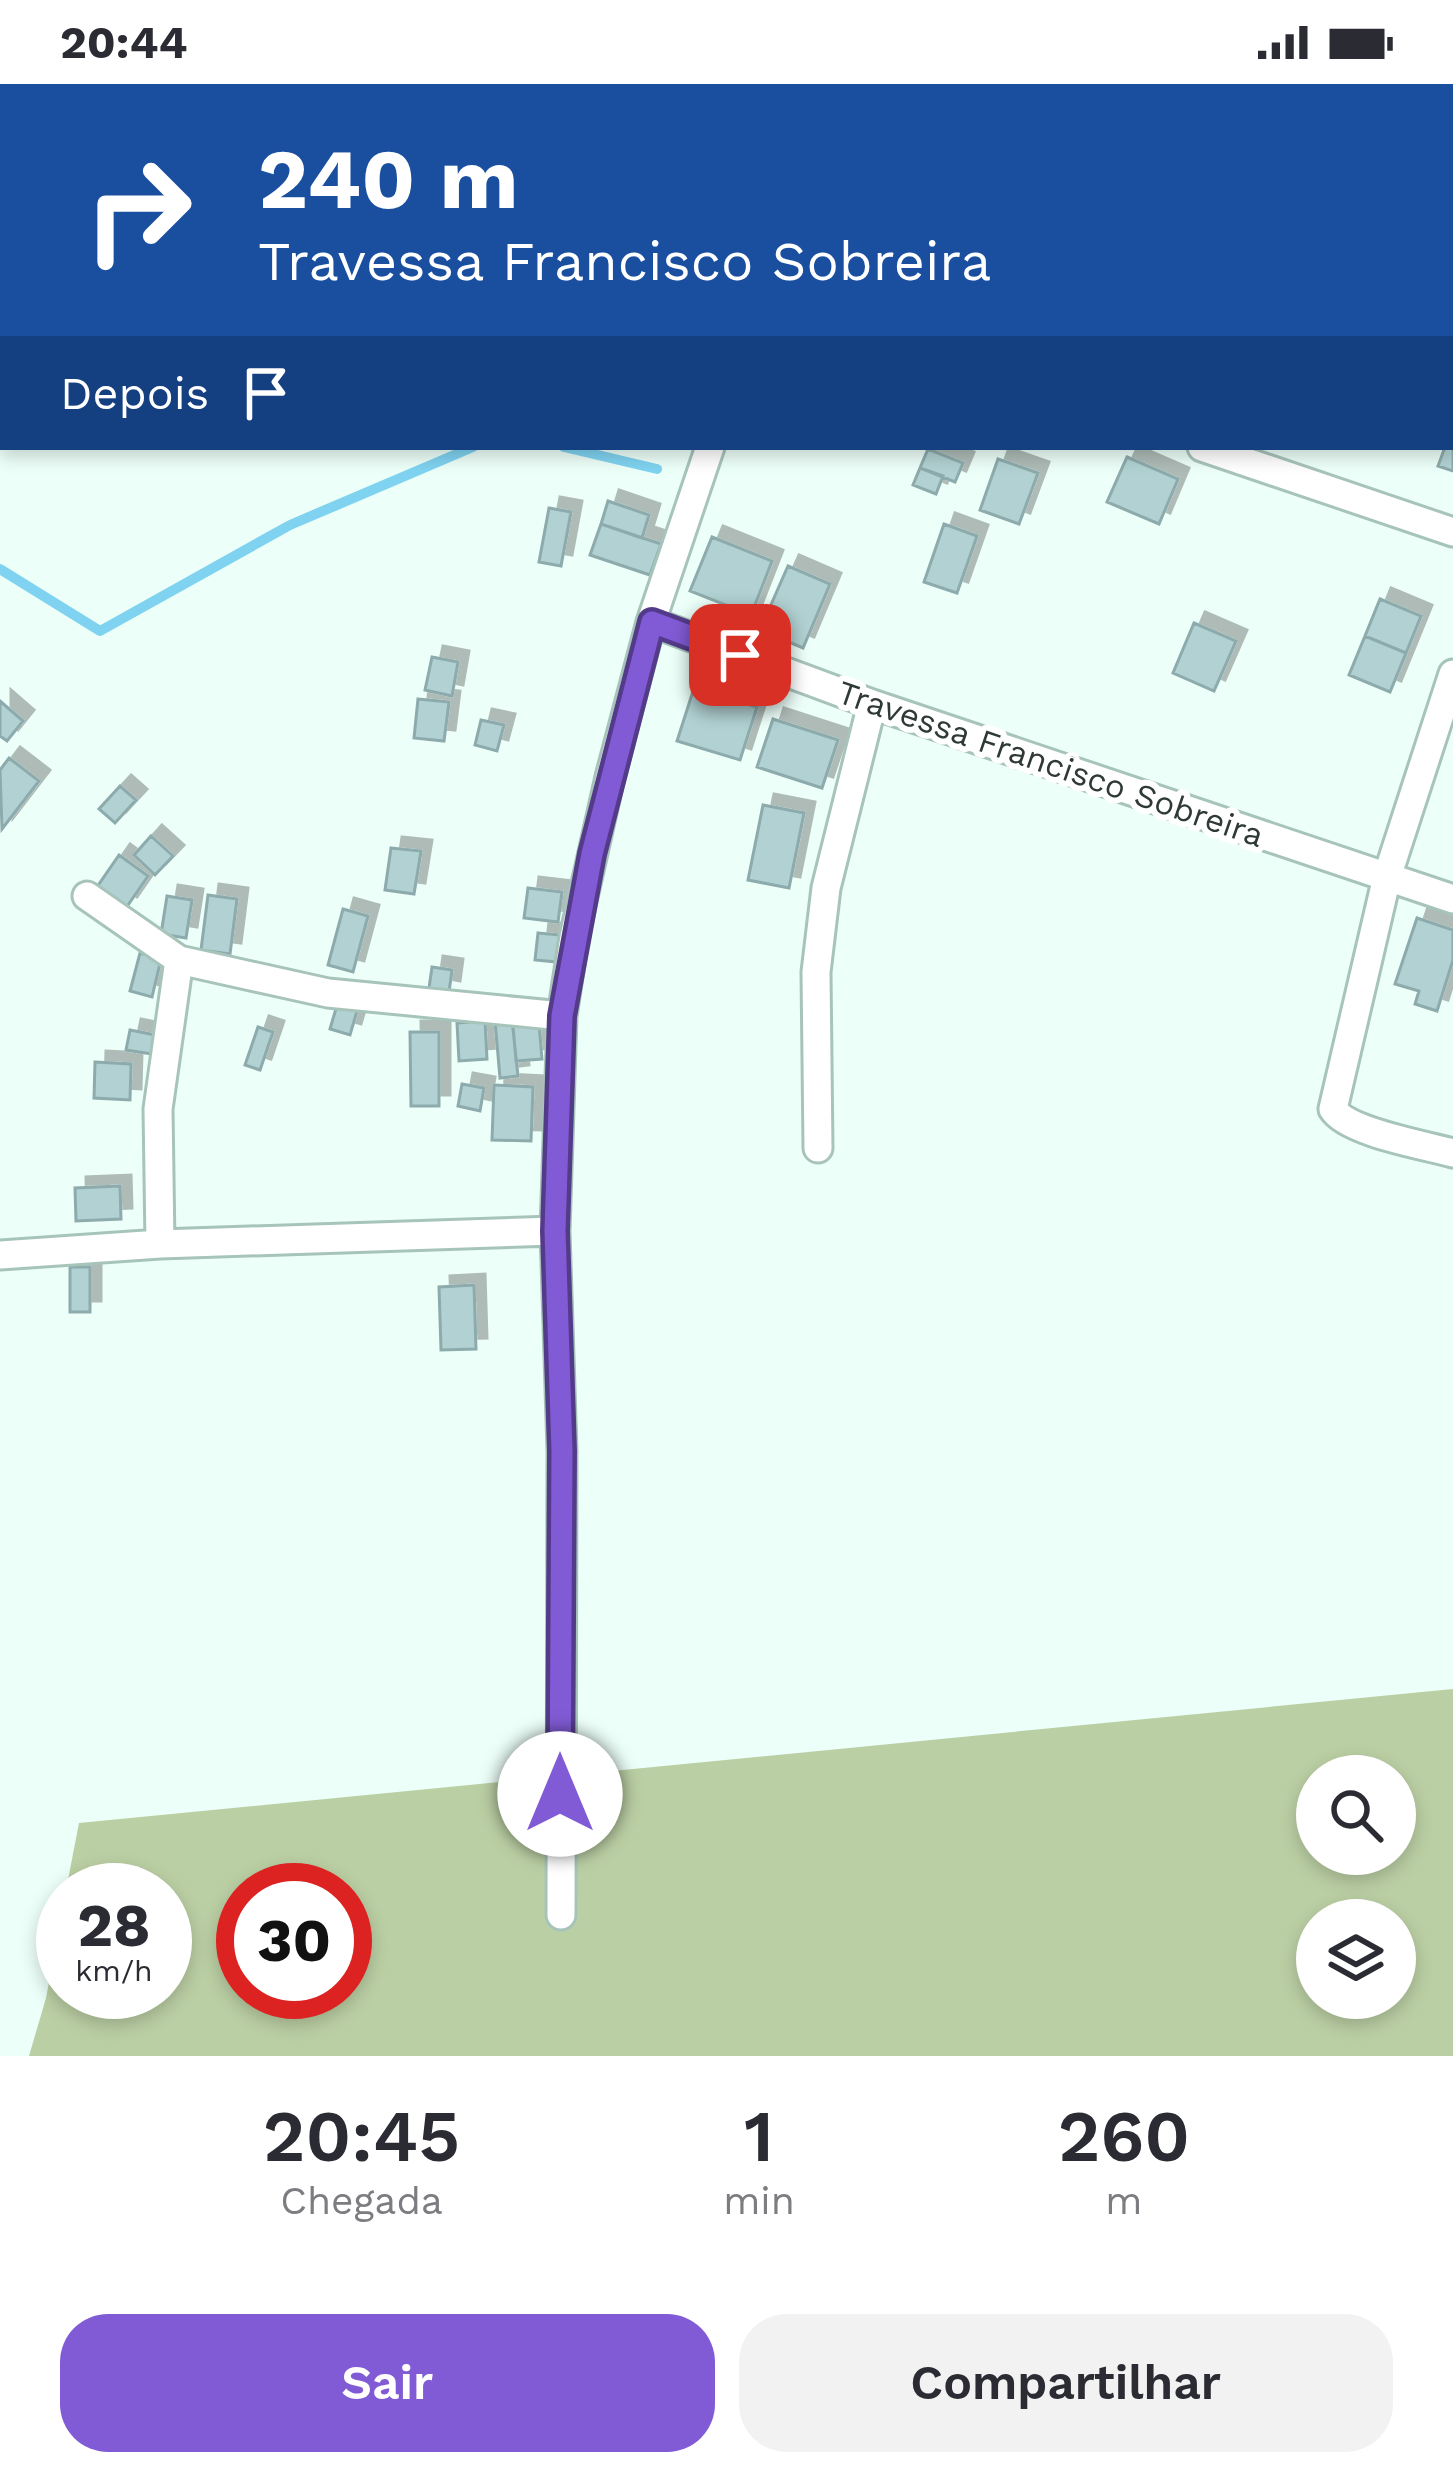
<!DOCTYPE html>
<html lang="pt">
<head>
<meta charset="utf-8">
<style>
  body { margin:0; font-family:"Work Sans",sans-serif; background:#f2f2f3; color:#2b2b33; height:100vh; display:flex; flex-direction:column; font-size:45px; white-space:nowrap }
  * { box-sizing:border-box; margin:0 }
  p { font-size:39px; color:#7c7c81 }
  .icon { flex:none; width:66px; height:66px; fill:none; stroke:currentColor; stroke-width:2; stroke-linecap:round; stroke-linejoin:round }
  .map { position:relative; height:1972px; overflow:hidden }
  .drawer { display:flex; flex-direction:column; background:#fff; flex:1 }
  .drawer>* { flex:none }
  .guide { position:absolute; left:0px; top:0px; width:1455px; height:366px; box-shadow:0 6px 18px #0003; background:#1a4fa0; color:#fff; overflow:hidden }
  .tools { position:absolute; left:1296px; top:1671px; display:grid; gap:24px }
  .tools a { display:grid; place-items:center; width:120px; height:120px; border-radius:50%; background:#fff; box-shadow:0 6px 18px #0003; font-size:60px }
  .speed { position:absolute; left:36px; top:1779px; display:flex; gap:24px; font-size:60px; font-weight:700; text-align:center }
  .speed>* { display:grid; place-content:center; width:156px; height:156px; border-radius:50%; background:#fff; box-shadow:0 6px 18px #0003; line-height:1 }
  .speed small { font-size:30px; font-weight:400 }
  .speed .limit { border:18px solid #d22; background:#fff; color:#111 }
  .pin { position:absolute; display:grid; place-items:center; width:102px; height:102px; color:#fff; margin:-51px; border-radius:24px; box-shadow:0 6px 18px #0006 }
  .me { position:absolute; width:132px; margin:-66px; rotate:0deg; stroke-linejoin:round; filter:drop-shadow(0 0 9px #0008) }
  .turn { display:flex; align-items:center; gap:42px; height:252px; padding:0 60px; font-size:54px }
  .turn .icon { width:156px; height:156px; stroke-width:2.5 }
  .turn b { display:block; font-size:84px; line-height:102px }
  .then { display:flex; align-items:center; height:114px; padding:0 60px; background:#0003; gap:24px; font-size:45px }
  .eta { display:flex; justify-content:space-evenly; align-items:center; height:204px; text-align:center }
  .eta b { font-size:72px; font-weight:600; line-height:84px }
  .button { display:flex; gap:24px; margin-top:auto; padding:24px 60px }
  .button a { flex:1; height:138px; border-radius:48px; background:#815bd5; color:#fff; font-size:48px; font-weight:600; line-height:138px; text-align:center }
  .button a+a { background:#f2f2f3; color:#2b2b33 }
  .status { display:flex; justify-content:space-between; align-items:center; height:84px; padding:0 60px; background:#fff; direction:ltr }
  .status svg { height:33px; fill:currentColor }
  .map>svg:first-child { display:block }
  .green { fill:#bbcfa4; fill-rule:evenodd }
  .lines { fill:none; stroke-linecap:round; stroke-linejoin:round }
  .stream { stroke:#7fd3f1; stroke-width:10 }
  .building { fill:#b1d1d2; stroke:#8dabac; stroke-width:3; filter:url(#shadow) }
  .street-casing { stroke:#a7c4bb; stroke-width:33 }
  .street { stroke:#fff; stroke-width:27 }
  .route-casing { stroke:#543b8a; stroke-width:30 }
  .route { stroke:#815bd5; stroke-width:21 }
  .labels { text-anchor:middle; stroke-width:12; stroke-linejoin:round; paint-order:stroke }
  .street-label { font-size:33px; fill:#2f3a37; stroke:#fff }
</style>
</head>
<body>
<div class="status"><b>20:44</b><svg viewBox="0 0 49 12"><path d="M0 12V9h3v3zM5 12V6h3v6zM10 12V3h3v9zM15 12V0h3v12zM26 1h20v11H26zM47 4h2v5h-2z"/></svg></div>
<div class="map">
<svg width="1453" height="1972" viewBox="0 0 1453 1972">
  <defs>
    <filter id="shadow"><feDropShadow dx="11" dy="-11" stdDeviation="0" flood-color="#0004"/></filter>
  </defs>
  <rect width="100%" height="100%" fill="#edfff9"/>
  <path class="green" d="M1453,1605V1972H29L46,1914L63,1823V1908H165V1806H66L79,1739ZM1317,1692H1395V1770H1317ZM243,1806H345V1908H243ZM1317,1836H1395V1914H1317Z"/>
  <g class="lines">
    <path class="stream" d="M564,363L657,385
      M0,485L100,547L290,441L473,363"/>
  </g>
  <path class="building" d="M1453,341V387L1438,382L1445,363H1452Z
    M928,365L963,379L955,398L920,384Z
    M1127,373L1178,395L1159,440L1107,418Z
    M998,375L1038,389L1019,440L980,426Z
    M920,384L943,392L936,410L913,401Z
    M608,417L649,431L642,454L601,440Z
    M549,424L571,428L561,482L539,478Z
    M601,440L661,460L650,491L590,471Z
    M944,440L977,452L957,509L924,498Z
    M712,453L772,477L751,531L690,507Z
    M788,482L830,500L803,564L760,546Z
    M1380,515L1421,532L1406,569L1365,552Z
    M1194,539L1236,557L1214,607L1173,589Z
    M1365,552L1406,569L1390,608L1349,591Z
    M432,573L458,578L452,612L425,606Z
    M694,604L757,623L740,676L677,657Z
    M418,615L449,618L444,657L414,654Z
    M0,617L23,637L7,657L0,652Z
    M773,635L838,656L822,704L757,683Z
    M481,636L504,641L497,667L475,661Z
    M9,674L39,697L2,745L0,686Z
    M120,702L136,716L115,739L99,725Z
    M763,721L804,729L789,804L748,796Z
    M151,752L173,772L155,791L134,771Z
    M391,764L421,767L414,810L385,806Z
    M119,771L148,792L126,824L97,803Z
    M528,804L562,808L558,838L524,834Z
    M208,811L237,815L230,870L201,866Z
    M167,812L192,816L186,854L161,850Z
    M343,825L368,832L353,888L328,881Z
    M1417,834L1453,846V876L1437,927L1415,920L1419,907L1395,900Z
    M538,849L560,851L557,878L535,876Z
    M140,869L161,875L152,913L130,907Z
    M432,883L452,886L449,908L429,904Z
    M337,921L357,927L350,951L330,945Z
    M512,936L518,992L500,994L495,937Z
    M485,937L487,975L459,977L457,939Z
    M539,940L542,975L516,977L513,942Z
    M258,943L273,948L260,986L245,981Z
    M130,946L155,951L152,970L126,966Z
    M410,948H439V1022H411Z
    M95,978L131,980L130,1016L94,1014Z
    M462,1000L484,1004L480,1027L458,1022Z
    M494,1001L533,1003L531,1057L492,1056Z
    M120,1102L121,1135L76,1137L75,1104Z
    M70,1183H90V1228H70Z
    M474,1201L476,1265L441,1266L439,1203Z"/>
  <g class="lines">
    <g class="street-casing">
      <path id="street" d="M210,0L219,3
        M1075,0L1083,3
        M837,3L839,0
        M1452,135H1453
        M1202,363L1453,448
        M651,538L872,620L1453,815
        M1453,590L1387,793L1333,1025C1347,1048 1424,1061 1453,1069
        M87,812L179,876L328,909L562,932
        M818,1064L816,888L826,804L872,620
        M160,1160L158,1025L179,876
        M0,1171L160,1160L555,1147
        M561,1831L562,1367L555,1147L562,932L574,853L610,693L651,538L710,363"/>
    </g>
    <use href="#street" class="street"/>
  </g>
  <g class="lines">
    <g class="route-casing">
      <path id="route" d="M560,1710L562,1367L555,1147L562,932L592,770L652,538L740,571"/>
    </g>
    <use href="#route" class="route"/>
  </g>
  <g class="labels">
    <g class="street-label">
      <text transform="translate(1051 679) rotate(19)" y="12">Travessa Francisco Sobreira</text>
    </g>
  </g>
</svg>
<div class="tools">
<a><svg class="icon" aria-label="search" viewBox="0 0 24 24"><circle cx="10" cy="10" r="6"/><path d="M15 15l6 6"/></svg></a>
<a><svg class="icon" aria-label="layers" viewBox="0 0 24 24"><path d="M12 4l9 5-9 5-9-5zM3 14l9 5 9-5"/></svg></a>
</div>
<div class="speed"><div>28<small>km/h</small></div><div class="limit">30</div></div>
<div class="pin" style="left:740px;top:571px;background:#d93025"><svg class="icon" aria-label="arrive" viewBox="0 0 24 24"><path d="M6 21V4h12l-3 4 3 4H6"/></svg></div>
<svg class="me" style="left:560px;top:1710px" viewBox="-20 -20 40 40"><circle r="19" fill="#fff"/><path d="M0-13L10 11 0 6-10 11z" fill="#815bd5"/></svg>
<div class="guide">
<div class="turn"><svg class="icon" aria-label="right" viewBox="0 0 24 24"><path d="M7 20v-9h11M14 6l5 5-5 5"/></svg><div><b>240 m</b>Travessa Francisco Sobreira</div></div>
<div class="then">Depois<svg class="icon" aria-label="arrive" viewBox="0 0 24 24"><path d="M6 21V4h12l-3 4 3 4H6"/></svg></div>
</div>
</div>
<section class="drawer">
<div class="eta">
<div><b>20:45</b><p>Chegada</p></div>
<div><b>1</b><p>min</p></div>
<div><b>260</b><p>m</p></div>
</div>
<div class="button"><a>Sair</a><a>Compartilhar</a></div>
</section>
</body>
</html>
